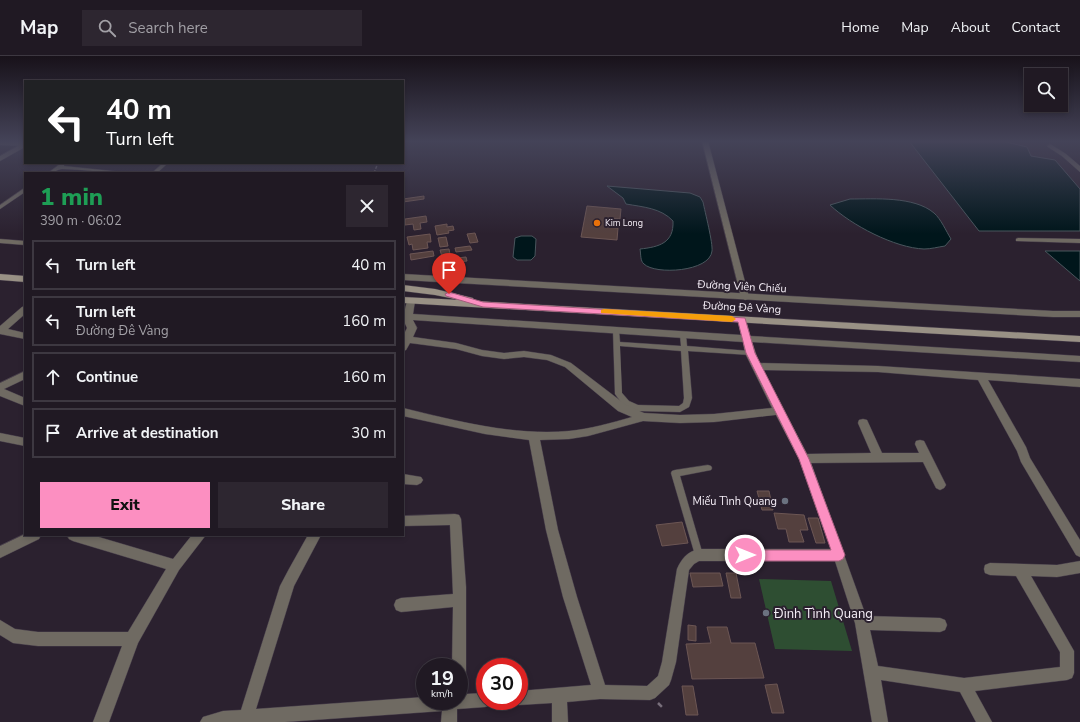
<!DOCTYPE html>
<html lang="en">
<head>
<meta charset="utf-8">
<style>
  body { margin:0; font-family:"Nunito Sans",sans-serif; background:#2d2630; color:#f1f3f6; height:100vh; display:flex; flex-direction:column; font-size:15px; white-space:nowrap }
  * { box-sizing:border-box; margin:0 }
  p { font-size:13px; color:#a2a0a6 }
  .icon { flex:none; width:22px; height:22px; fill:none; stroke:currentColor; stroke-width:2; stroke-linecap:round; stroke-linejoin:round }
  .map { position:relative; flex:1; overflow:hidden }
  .panel { position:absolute; left:24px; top:116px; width:380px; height:364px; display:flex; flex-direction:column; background:#201923; border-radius:0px; box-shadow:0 2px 6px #0003,0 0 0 1px #3d3841 }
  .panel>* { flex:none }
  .guide { position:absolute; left:24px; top:24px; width:380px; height:84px; border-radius:0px; box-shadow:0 2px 6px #0003,0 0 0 1px #3d3841; background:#202124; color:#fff; overflow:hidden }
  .fabs { position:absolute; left:1024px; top:12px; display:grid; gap:8px }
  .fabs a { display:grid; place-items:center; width:44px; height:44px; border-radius:0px; background:#201923; box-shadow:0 2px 6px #0003,0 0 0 1px #3d3841; font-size:20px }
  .speed { position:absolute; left:416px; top:602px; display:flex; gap:8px; font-size:20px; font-weight:700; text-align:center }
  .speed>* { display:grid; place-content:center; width:52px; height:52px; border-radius:50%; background:#201923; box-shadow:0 2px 6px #0003,0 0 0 1px #3d3841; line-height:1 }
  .speed small { font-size:10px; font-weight:400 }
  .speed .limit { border:6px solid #d22; background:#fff; color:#111 }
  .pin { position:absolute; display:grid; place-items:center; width:34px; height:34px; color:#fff; margin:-41px -17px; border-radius:50% 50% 50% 0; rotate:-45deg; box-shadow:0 0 4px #0007 }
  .pin .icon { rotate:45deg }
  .me { position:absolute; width:44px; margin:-22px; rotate:90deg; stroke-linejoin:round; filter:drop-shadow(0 0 3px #0008) }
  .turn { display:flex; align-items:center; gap:14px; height:84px; padding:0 16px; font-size:18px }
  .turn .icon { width:52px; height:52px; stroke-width:2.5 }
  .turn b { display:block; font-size:28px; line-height:34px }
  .round { display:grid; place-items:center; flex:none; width:42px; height:42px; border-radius:0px; background:#2d2630 }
  .head { display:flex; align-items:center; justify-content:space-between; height:68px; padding:0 16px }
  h1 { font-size:24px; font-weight:800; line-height:30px; color:#1e9e55 }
  .button { display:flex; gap:8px; margin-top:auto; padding:8px 16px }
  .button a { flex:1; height:46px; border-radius:0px; background:#fc8fc1; color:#111; font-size:16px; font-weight:800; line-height:46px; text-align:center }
  .button a+a { background:#2d2630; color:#f1f3f6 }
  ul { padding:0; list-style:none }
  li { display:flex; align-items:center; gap:12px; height:50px; margin:0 8px 6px; padding:0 8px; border:2px solid #3d3841; border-radius:0px }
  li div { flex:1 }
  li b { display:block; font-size:15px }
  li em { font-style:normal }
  header { display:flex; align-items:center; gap:24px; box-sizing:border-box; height:56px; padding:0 20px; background:#201923; border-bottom:1px solid #3d3841 }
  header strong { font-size:19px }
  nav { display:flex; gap:22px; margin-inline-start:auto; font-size:14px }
  .search { width:280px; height:36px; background:#2d2630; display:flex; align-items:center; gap:10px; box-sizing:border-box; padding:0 14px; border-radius:0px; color:#a2a0a6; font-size:15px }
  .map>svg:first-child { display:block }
  .green { fill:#2e4e32 }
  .water { fill:#00161b; stroke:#49565d }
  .building { fill:#54403e; stroke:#6c5654 }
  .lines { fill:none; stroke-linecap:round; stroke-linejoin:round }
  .service-casing { stroke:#473e4b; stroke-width:1 }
  .minor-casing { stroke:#473e4b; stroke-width:1 }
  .tertiary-casing { stroke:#473e4b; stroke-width:1 }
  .secondary-casing { stroke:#473e4b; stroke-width:1 }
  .path-far1 { stroke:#786f7b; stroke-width:1.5; stroke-dasharray:3 1.5; stroke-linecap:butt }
  .path { stroke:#786f7b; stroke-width:2.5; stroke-dasharray:5.5 2.5; stroke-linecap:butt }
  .service { fill:#6f6a62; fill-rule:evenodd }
  .minor { fill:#6f6a62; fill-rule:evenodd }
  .tertiary { fill:#6f6a62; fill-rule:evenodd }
  .secondary { fill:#999185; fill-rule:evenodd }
  .route { fill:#fc8fc1; stroke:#a45d7d }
  .slow { fill:#f59e0b }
  .food-dot { fill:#e8710a; stroke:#2b212f; stroke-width:1.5 }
  .worship-dot { fill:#6b7280; stroke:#2b212f; stroke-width:1.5 }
  .labels { text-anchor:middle; stroke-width:4; stroke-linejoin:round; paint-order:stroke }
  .far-poi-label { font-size:9px; fill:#f4edf6; stroke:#2b212f; text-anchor:start }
  .street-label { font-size:11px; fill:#f4edf6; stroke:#2b212f }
  .poi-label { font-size:11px; fill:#f4edf6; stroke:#2b212f; text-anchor:end }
  .near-poi-label { font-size:13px; fill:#f4edf6; stroke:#2b212f; text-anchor:start }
</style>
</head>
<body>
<header>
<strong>Map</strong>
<div class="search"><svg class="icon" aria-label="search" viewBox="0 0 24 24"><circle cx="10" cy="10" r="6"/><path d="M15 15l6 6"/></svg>Search here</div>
<nav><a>Home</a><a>Map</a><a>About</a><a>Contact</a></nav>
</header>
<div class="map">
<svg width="1080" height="666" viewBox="0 0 1080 666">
  <rect width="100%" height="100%" fill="#2b212f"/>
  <path class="green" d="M759,523L831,525L852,595L775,593Z"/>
  <path class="water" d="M909,85H1002L1027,91L1031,100L1055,104L1080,133V175H979Z
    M607,130L690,137L700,141L703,146C705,156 713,187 712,195C710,216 655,219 644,208C640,205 641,198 640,193C659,191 674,187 673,165C661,152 643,151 626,148L623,142Z
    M850,143C875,143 914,140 934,157C941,163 946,175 951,183L945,190C938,191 931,193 924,193C895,192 851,169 830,149Z
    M521,180H532L536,183L535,200L531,204H517L513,201L515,182Z
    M1045,195H1080V225Z"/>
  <path class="building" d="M424,140V143L403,146V143Z
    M587,150L621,153L620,163L608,162L607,165H610L609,170L606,169V171L618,172L617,184L581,181Z
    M426,160L427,166L420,167L421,173L414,174L413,168L405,169V163Z
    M447,168V171L453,170L454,174L448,175L449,177L437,179L435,170Z
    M475,177L478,186L470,187L467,178Z
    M430,178L431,186H427L428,192L413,194L412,188L409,189L407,181Z
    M446,181L448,190L440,191L438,182Z
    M470,190L472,194L456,196L455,192Z
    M449,193L451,203L443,204L440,194Z
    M433,195L434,200L411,204L410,198Z
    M466,201L467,205L458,206L457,202Z
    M757,435H769L773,454H762Z
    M774,457L804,459L808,474H800L804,486H789L786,473H778Z
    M808,462H818L825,487H816Z
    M682,466L688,487L662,490L656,469Z
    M690,517H720L723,530L693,531Z
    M726,517H736L741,542H731Z
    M688,569L696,570V585L688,584Z
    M707,571H727L731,587H755L764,622L692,623L686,588L711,587Z
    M777,628L784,657H772L765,629Z
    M682,630H693L698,659H686Z"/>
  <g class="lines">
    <g class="service-casing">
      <path id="service" d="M163,107H168L157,117H152Z
        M60,108H64V110L121,116L123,117C103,117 83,113 62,113C57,113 55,117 48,117Z
        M23,133H25V136L0,153V149Z
        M1018,182L1080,183V187L1016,185V183Z
        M614,273H618L619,275L620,286L681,290L680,279L683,277L686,279L687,290L750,295L753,297L750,299L688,295L692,342L689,351L680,356L637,355L623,349L615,338L613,275ZM620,290L681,295L684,342L683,347L679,350L638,349L629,345L622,337Z
        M708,409L711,410L712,412L711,414L680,420L703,499L702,502L699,503L696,502L695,499L671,417L672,415L675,414Z"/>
    </g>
    <g class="minor-casing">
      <path id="minor" d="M0,85L25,86V90L0,89Z
        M702,85H708L749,241L748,243L745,244L741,241Z
        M1050,88L1066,98L1080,110V116L1062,100L1048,91L1047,90Z
        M411,242L415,245L413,258L741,279L738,264L742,261L746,264L750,280L1080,300V306L752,286L759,307L878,310L1080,323V331L988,324L1026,391L1030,402L1080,484V501L1076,499L1021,406L1017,395L978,324L878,316L763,314L807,398L871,397L858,367L859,364L863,363L867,364L882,397H919L915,388L916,385L920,384L924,385L946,429L944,432L940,434L936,432L923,406L811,407L866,560L940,562L945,564L947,569L945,574L940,576L870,574L878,610L964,622L1060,611V596L1016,520L990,519L985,517L984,513L985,509L990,507L1057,509L1080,505V517L1057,521L1031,520L1074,595V617L1072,622L1067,624L975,635L992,666H976L960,636L881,624L888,666H872L855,567L835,505H699L694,508L689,514L676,606L671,624L669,629L655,642L650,644L600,643L567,646L568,666H552V647L519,649L514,647L513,645H519V635L591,629L563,541L546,474L529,384L485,378L403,360V352C457,365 513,380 569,375C590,373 611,367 632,361L618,355L565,311L547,304L524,301L504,303L482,300L456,293L410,287L406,294L403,295V280L407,272L403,263V257H404L407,245ZM413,264L743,286L745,297L772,352L714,358L680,359L644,357L626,349L571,307L551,299L524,295L504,297L482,294L456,287L413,281L417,272ZM776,359L799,403L831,493H699C687,496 682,502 677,513L662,606L658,620L647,630L605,629L577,541L558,474L540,384L569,383L588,380L643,365L680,367L714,366Z
        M25,250V258L8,273L25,277V283L0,278V270L22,251Z
        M25,315V323L4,333L25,342V350L0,340V327Z
        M0,377L25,382V390L0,385Z
        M403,418L421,421L423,424L421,427L417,429L403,428Z
        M455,458L459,459L461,463L466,531V638L485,637V645H492L490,649L485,651L457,653V666H441L442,655L285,666H200L203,661L223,655L241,654L280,530L289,513L308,479H321L294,530L256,653L425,641V645H459V611H452L453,551L401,556L396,554L394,549L396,544L401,542L453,538L450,469L403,470V460Z
        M25,478V479H41L39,483L0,502V490Z
        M67,479H92L173,503L192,479H206L179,514L138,587L109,666H93L122,590H38L13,587L0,579V564L15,573L38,576H128L166,513L73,485L69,483Z"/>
    </g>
    <g class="tertiary-casing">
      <path id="tertiary" d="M25,86V91L0,105V100Z
        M0,183L25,185V189L0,187Z
        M403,218L1053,255H1080V261H1053L403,224Z"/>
    </g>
    <g class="secondary-casing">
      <path id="secondary" d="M0,218L25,220V226L0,224Z
        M403,229L435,233L473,242L474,245L1080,280V286L403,247V241L460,244L435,239L403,235Z"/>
    </g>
    <path class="path-far1" d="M374,117L378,107"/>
    <path class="path" d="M658,647L663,652"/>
    <use href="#service" class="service"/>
    <use href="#minor" class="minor"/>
    <use href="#tertiary" class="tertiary"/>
    <use href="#secondary" class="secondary"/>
  </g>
  <linearGradient id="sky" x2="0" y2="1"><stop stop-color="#18121a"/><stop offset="0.48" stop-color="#444358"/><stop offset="1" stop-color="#444358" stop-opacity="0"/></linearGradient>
  <rect width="1080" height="178" fill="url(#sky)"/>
  <path class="route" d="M449,236L483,246L745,262L755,297L809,403L845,499L843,503L839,505H745L741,503L740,499L741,496L745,494H831L799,403L746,297L738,266L483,251L446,240L445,238Z"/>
  <path class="slow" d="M604,253L732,260L736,263L732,266L601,257V254Z"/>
  <circle class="food-dot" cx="597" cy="167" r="4"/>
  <g class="worship-dot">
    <circle cx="785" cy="445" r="4"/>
    <circle cx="766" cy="557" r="4"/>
  </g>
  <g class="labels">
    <g class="far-poi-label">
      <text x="605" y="170">Kim Long</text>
    </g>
    <g class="street-label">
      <text transform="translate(742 230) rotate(3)" y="4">Đường Viên Chiếu</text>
      <text transform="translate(742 251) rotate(3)" y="4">Đường Đê Vàng</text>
    </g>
    <g class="poi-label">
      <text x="777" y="449">Miếu Tình Quang</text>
    </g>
    <g class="near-poi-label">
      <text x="774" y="562">Đình Tình Quang</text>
    </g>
  </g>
</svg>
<div class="fabs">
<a><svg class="icon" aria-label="search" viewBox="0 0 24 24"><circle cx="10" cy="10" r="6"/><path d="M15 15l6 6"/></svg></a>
</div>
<div class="speed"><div>19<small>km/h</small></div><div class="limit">30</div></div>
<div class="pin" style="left:449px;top:238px;background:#d93025"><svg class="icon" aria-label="arrive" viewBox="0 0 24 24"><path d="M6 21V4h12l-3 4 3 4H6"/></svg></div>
<svg class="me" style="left:745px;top:499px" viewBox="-20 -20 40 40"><circle r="17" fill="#fc8fc1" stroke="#fff" stroke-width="3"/><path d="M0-11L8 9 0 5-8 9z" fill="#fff"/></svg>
<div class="guide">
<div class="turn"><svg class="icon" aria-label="left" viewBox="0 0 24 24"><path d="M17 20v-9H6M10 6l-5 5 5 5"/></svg><div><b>40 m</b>Turn left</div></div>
</div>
<section class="panel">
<div class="head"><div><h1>1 min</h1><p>390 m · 06:02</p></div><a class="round"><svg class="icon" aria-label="close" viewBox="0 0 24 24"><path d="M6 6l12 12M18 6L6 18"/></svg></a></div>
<ul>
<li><svg class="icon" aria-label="left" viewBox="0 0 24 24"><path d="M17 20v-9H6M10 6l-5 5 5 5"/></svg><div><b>Turn left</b></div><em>40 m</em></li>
<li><svg class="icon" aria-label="left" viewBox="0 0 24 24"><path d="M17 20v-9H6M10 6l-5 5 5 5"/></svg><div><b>Turn left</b><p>Đường Đê Vàng</p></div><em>160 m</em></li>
<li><svg class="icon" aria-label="ahead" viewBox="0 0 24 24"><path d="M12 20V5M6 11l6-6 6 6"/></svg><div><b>Continue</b></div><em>160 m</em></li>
<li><svg class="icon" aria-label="arrive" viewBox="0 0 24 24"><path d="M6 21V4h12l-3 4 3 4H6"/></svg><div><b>Arrive at destination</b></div><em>30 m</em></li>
</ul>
<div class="button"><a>Exit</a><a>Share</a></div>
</section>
</div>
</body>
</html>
